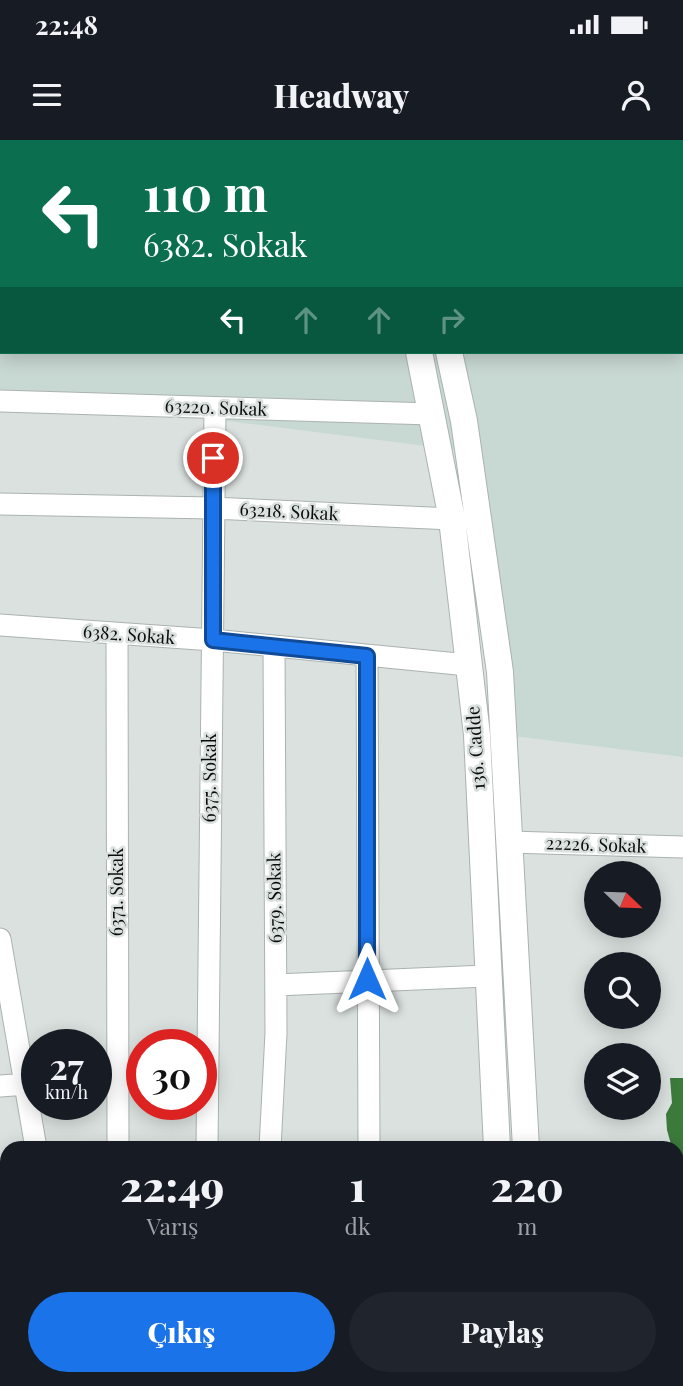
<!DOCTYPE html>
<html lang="tr">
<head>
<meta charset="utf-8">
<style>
  body { margin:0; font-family:"Playfair Display",serif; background:#20242c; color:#f1f3f6; height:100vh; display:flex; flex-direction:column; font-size:26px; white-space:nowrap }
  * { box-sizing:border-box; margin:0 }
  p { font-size:23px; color:#9ea1a6 }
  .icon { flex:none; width:38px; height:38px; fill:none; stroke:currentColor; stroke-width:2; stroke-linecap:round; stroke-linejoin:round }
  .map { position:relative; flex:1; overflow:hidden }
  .sheet { position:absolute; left:0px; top:1001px; width:684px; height:245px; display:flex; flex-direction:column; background:#171b24; border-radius:21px 21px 0 0; box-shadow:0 4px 18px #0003 }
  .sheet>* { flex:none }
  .hud { position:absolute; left:0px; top:0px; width:684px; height:214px; box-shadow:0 4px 18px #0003; background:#0b6e4f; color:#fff; overflow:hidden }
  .needle { width:46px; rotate:113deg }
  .buttons { position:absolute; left:584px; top:721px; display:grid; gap:14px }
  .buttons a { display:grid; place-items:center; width:77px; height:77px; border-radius:50%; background:#171b24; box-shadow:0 4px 18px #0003; font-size:35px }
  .speed { position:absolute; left:21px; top:889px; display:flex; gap:14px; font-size:35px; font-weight:700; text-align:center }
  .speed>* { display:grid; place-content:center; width:91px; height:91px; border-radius:50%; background:#171b24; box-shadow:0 4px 18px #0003; line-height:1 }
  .speed small { font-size:18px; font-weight:400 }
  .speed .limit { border:10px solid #d22; background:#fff; color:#111 }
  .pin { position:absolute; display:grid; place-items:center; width:60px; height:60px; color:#fff; margin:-30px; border:4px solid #fff; border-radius:50%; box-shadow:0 2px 7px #0007 }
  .me { position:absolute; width:77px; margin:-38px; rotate:0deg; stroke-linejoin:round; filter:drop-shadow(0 0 5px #0008) }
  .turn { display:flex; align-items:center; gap:24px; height:147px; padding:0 28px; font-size:32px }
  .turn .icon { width:91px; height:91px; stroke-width:2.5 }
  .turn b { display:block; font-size:49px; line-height:60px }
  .lanes { display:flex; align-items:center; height:66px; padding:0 28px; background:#0003; justify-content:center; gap:35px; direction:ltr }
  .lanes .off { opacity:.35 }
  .eta { display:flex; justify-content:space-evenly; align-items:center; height:119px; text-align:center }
  .eta b { font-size:42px; font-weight:800; line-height:49px }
  .cta { display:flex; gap:14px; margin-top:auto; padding:14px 28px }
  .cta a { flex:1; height:80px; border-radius:42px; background:#1a73e8; color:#fff; font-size:28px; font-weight:800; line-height:80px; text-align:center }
  .cta a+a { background:#20242c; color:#f1f3f6 }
  .status { display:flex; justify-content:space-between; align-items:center; height:49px; padding:0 35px; background:#171b24; direction:ltr }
  .status svg { height:19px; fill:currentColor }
  header { display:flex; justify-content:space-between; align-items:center; height:91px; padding:0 28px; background:#171b24; font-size:32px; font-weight:800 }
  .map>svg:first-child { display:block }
  .built { fill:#c8d8d3; fill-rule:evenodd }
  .building { fill:#3c7a3c }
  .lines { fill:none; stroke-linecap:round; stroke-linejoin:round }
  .minor-casing { stroke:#abb3b0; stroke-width:23 }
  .tertiary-casing { stroke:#abb3b0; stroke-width:28 }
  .minor { stroke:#fff; stroke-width:21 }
  .tertiary { stroke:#fff; stroke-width:26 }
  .route-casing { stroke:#114b97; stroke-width:18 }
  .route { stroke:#1a73e8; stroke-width:12 }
  .labels { text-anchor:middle; stroke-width:5; stroke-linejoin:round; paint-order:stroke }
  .street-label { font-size:18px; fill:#0a0d0c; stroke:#dae1df }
</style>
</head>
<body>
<div class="status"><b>22:48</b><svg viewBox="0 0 49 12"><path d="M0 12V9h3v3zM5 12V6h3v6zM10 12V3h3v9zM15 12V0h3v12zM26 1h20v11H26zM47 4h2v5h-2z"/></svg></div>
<header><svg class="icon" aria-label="menu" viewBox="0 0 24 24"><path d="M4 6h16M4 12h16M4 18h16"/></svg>Headway<svg class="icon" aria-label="person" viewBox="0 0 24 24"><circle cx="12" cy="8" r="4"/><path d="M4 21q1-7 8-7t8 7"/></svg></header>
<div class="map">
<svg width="683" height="1246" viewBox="0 0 683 1246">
  <rect width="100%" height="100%" fill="#dae1df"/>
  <path class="built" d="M0,0H683V617L514,596L458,310L0,252ZM2,2H682V212H2Z
    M677,1085H683V1246H525V1239H677Z"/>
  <path class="building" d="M670,938H683V1029H677V1008H672L667,990L666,974L672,963Z"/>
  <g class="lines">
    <g class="minor-casing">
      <path id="minor" d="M0,261L432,274
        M0,364L212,368L452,379
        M0,485L213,500L468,525
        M117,495L118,1008
        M367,516L369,1008
        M509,702L683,707
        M0,799L36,1008
        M276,845L486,836
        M0,946L27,944
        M207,1008L215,269
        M270,1008L276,893L274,508
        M677,1083H683
        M0,1098L7,1097
        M68,1239L69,1246
        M196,1239L197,1246
        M331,1239L332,1246"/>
    </g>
    <g class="tertiary-casing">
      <path id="tertiary" d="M373,0V2
        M403,0L404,2
        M419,212L452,379L477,595L497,1008
        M449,212L464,281L500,532L526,1008
        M506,1239V1246
        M540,1239V1246"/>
    </g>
    <use href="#minor" class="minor"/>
    <use href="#tertiary" class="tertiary"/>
  </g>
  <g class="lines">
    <g class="route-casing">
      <path id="route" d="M213,318V500L367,516V839"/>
    </g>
    <use href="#route" class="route"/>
  </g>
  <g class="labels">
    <g class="street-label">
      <text transform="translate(216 268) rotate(2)" y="6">63220. Sokak</text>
      <text transform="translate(289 372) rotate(3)" y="6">63218. Sokak</text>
      <text transform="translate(129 495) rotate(4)" y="6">6382. Sokak</text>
      <text transform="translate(476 608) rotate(-94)" y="6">136. Cadde</text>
      <text transform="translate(210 638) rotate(-90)" y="6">6375. Sokak</text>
      <text transform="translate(596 705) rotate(2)" y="6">22226. Sokak</text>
      <text transform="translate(117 752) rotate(-90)" y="6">6371. Sokak</text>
      <text transform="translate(275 758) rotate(-91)" y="6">6379. Sokak</text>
    </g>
  </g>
</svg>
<div class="buttons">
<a><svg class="needle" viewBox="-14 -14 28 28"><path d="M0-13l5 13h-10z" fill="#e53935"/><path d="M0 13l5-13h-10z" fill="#9ea1a6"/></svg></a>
<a><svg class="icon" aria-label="search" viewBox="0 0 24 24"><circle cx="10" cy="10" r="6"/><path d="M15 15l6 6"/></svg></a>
<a><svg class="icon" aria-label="layers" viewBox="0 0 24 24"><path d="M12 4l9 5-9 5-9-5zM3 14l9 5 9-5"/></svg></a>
</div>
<div class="speed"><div>27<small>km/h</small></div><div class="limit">30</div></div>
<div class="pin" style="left:213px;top:318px;background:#d93025"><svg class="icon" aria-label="arrive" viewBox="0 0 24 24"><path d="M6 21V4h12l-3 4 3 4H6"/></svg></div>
<svg class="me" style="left:367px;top:839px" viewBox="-20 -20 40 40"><path d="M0-17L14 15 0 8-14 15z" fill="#1a73e8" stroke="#fff" stroke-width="4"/></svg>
<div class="hud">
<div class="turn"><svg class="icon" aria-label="left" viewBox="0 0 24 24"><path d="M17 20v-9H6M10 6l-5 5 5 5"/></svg><div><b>110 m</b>6382. Sokak</div></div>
<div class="lanes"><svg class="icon" aria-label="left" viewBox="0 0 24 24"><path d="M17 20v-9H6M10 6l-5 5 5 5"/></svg><svg class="icon off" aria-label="ahead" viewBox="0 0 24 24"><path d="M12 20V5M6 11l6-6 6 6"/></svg><svg class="icon off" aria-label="ahead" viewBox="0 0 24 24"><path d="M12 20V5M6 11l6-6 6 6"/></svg><svg class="icon off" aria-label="right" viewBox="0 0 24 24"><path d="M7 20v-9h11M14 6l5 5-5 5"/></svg></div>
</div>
<section class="sheet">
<div class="eta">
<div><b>22:49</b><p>Varış</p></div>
<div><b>1</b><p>dk</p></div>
<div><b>220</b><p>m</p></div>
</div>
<div class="cta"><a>Çıkış</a><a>Paylaş</a></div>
</section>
</div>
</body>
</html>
